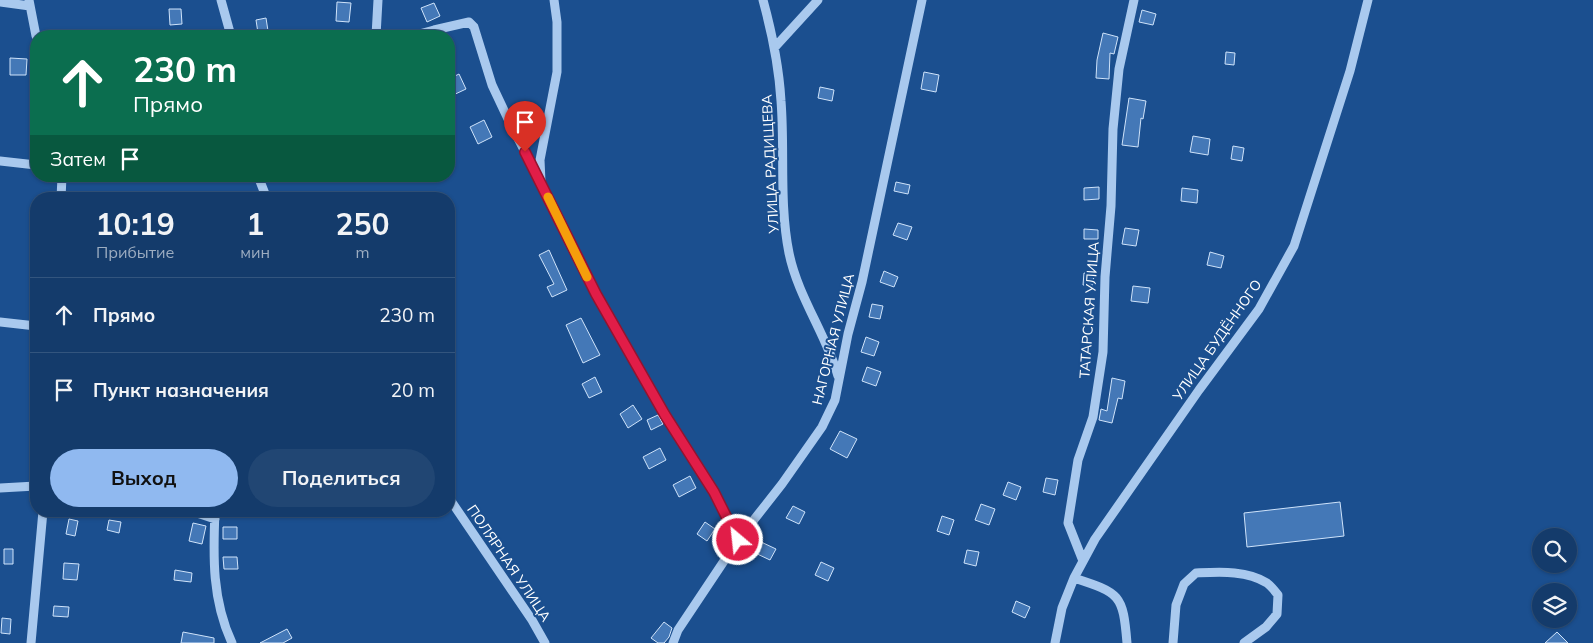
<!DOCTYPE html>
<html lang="ru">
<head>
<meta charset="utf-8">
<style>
  body { margin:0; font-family:Mulish,sans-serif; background:#214673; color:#f1f3f6; height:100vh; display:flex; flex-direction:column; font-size:19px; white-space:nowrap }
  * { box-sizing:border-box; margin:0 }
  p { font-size:16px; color:#9dadc1 }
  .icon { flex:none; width:28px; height:28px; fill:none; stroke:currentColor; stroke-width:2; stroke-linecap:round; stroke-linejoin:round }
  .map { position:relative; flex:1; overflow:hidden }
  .details { position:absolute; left:30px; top:192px; width:425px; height:325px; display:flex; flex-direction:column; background:#143b6b; border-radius:20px; box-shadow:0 1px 4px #0004,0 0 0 1px #33557e }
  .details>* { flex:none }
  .banner { position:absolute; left:30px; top:30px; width:425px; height:152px; border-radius:20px; box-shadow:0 1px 4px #0004,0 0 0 1px #33557e; background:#0b6e4f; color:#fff; overflow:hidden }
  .controls { position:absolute; left:1532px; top:528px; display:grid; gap:10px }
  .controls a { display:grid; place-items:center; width:45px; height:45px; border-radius:50%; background:#143b6b; box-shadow:0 1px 4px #0004,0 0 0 1px #33557e; font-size:25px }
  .pin { position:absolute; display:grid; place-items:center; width:42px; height:42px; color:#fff; margin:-51px -21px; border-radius:50% 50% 50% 0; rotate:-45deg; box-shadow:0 0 5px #0007 }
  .pin .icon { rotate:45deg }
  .me { position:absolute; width:55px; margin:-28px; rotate:332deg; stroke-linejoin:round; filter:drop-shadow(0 0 4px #0008) }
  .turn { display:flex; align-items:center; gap:18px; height:105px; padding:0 20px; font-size:22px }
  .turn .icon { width:65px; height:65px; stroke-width:2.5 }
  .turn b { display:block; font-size:35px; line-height:42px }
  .then { display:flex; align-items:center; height:48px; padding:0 20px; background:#0003; gap:10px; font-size:19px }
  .eta { display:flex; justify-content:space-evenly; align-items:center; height:85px; text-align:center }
  .eta b { font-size:30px; font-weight:700; line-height:35px }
  .cta { display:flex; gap:10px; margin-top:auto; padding:10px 20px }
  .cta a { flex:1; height:58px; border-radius:30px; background:#90b9f0; color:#111; font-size:20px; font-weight:700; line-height:58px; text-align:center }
  .cta a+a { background:#214673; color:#f1f3f6 }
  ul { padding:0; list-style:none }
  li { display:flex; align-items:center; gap:15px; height:75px; padding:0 20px; border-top:1px solid #33557e }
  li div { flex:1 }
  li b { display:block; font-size:19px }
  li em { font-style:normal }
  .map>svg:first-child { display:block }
  .building { fill:#4478b7; stroke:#cfe3fa }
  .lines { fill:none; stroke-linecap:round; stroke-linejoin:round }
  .minor { stroke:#a9c9ee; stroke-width:9 }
  .route-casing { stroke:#92132f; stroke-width:12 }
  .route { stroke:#e11d48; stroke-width:9 }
  .slow { stroke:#f59e0b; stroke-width:9 }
  .labels { text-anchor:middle; stroke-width:4; stroke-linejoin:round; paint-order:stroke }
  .street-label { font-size:14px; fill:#fff; stroke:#1b4f8f }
</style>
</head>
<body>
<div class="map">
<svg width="1593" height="643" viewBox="0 0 1593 643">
  <rect width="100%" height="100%" fill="#1b4f8f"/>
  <path class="building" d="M337,2L351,3L349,22L336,21Z
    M434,3L440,16L427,22L421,8Z
    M169,9H181L182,24L170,25Z
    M1142,10L1156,14L1153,25L1139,22Z
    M266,18L268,31L258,33L256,20Z
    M1103,33L1118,37L1114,54L1110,53L1109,79L1096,78L1097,60Z
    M1226,52L1235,53L1234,65L1225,64Z
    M10,58L27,59L26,75H10Z
    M924,72L939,75L936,92L921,89Z
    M459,74L466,89L449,97V79Z
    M820,87L834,90L832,101L818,98Z
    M1129,98L1146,101L1143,119L1141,118L1138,147L1122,145Z
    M484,120L492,137L478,144L470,127Z
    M1193,136L1210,139L1208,155L1190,152Z
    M1233,146L1244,148L1242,161L1231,159Z
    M896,182L910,185L908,194L894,191Z
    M1099,187V199L1084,200V188Z
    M1182,188L1198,190L1197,203L1181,201Z
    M898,223L912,227L907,240L893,235Z
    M1125,228L1139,230L1136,246L1122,244Z
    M1084,229L1098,230V239H1084Z
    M549,250L567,290L552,297L547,287L554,284L539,255Z
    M1210,252L1224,256L1221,268L1207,265Z
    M884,271L898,277L894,287L880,282Z
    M1084,273L1094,274L1093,285H1083Z
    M1133,286L1150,288L1148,303L1131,301Z
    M872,304L883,306L880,319L869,317Z
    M581,318L600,355L583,363L566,325Z
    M866,337L879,342L874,356L861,352Z
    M867,367L881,372L876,386L862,381Z
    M595,377L602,392L589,398L582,384Z
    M1112,378L1125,381L1122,399L1118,398L1112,423L1099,420L1101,409L1107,411Z
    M633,405L642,419L628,428L620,414Z
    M658,415L663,424L651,430L647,420Z
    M840,431L857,439L847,458L830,449Z
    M660,448L666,460L649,469L643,457Z
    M690,476L696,488L679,497L673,485Z
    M1046,478L1058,480L1055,495L1043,492Z
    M1008,482L1021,487L1016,500L1003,495Z
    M1340,502L1344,536L1247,547L1244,513Z
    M981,504L995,509L989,525L975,520Z
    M793,506L805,512L799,524L786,518Z
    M942,516L954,520L949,535L937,531Z
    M69,519L78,521L75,536L66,534Z
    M109,520L121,522L119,533L107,530Z
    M705,522L715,529L707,541L697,534Z
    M193,523L206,526L202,544L189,541Z
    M223,527H237V539H223Z
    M759,541L776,549L770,560L753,552Z
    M4,549H13V564H4Z
    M967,550L979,552L976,566L964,563Z
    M223,557H237L238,569H224Z
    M821,562L834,568L828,581L815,575Z
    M64,563L79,564L77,580L63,579Z
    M175,570L192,573L191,582L174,580Z
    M1016,601L1030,607L1025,618L1012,612Z
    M54,606L69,607L68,617L53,616Z
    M2,618L11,619L10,634L1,633Z
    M664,622L672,628L669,637L664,643H658L651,638Z
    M287,629L292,638L283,643H260Z
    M183,632L214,638V643H181Z
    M1557,632L1568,643H1545Z"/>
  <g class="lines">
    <path class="minor" d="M29,0L36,36
      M221,0L231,36
      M554,0L557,22V72L540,160L541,182L557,217L596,295L665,415L714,492L738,540
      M763,0C772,33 779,66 781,101C785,151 779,203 789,253C798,297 826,334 838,376
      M0,2L30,6
      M376,36L378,0
      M412,36L434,30L469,22L474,27L492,85L509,121L539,179
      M775,47L818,0
      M0,161L36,165
      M258,176L267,199
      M61,199L62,176
      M0,322L36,326
      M0,488L36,486
      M449,498L532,620L545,643
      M191,511L215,519
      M215,511C213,557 212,600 232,643
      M1083,561L1068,523L1078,460L1093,417L1103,352L1105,277L1111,206L1113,129L1119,69L1134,0
      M1074,578C1120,593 1123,594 1127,643
      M31,643L43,511
      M673,643L678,630L738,540L782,484L822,427L835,400L848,334L862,282L922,0
      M1055,643L1062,608L1074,578L1095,539L1199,390L1259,309L1294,246L1350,71L1368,0
      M1173,643L1176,605L1184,584L1196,573C1219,572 1247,570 1267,583C1271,586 1275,591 1278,595L1277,614L1266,627L1244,643"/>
  </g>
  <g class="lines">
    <g class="route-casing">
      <path id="route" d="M525,152L596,294L665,415L714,492L738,540"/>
    </g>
    <use href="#route" class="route"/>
    <path class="slow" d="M548,197L587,277"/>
  </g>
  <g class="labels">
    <g class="street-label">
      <text transform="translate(770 164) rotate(-93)" y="5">УЛИЦА РАДИЩЕВА</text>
      <text transform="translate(1089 310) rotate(-86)" y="5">ТАТАРСКАЯ УЛИЦА</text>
      <text transform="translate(833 339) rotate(-76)" y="5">НАГОРНАЯ УЛИЦА</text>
      <text transform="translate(1217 340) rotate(-55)" y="5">УЛИЦА БУДЁННОГО</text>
      <text transform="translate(509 563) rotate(56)" y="5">ПОЛЯРНАЯ УЛИЦА</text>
    </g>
  </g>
</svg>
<div class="controls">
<a><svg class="icon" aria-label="search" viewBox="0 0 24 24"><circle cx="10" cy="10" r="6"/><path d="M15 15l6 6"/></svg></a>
<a><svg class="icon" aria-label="layers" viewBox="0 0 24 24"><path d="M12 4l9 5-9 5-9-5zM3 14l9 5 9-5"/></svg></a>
</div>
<div class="pin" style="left:525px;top:152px;background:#d93025"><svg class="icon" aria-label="arrive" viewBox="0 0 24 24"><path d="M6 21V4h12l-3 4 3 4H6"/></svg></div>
<svg class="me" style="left:738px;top:540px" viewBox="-20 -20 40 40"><circle r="17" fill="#e11d48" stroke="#fff" stroke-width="3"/><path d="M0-11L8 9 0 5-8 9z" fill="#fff"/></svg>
<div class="banner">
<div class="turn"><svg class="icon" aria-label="ahead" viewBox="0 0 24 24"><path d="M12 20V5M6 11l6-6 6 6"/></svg><div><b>230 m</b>Прямо</div></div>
<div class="then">Затем<svg class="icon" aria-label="arrive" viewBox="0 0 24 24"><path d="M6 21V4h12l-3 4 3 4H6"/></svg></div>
</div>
<section class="details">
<div class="eta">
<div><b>10:19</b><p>Прибытие</p></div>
<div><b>1</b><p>мин</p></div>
<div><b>250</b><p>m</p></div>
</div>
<ul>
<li><svg class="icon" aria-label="ahead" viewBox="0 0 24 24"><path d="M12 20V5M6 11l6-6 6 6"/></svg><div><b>Прямо</b></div><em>230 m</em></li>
<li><svg class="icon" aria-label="arrive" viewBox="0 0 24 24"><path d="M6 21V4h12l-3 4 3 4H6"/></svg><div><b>Пункт назначения</b></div><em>20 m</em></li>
</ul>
<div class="cta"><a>Выход</a><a>Поделиться</a></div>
</section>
</div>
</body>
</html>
